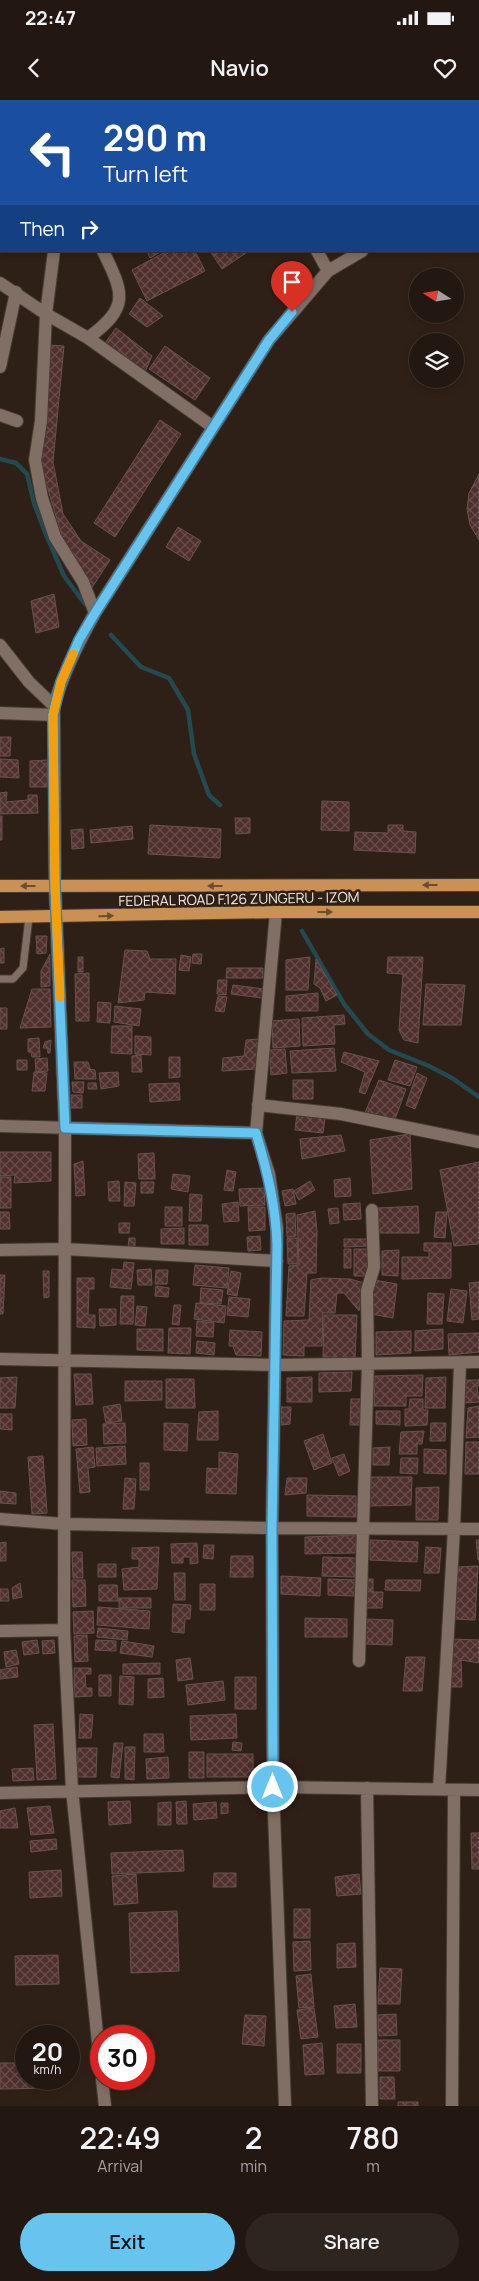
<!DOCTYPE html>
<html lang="en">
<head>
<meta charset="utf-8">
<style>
  body { margin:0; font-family:Manrope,sans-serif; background:#2f251f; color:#f1f3f6; height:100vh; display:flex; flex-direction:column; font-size:19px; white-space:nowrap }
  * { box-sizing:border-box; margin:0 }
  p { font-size:16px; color:#a3a09f }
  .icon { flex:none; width:28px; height:28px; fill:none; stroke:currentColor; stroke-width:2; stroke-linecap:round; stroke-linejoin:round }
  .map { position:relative; height:2006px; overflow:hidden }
  .panel { display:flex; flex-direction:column; background:#231811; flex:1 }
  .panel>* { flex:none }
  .banner { position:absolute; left:0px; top:0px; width:480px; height:152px; box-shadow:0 2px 8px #0003,0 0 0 1px #403731; background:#1a4fa0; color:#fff; overflow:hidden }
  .needle { width:32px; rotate:282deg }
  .buttons { position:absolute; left:409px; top:168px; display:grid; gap:10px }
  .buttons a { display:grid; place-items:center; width:55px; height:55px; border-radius:50%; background:#231811; box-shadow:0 2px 8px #0003,0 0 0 1px #403731; font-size:25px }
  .speed { position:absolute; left:15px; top:1925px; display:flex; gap:10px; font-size:25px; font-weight:700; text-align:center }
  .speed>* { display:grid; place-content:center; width:65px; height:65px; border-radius:50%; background:#231811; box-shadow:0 2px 8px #0003,0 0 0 1px #403731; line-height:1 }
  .speed small { font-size:12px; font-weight:400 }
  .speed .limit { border:8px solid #d22; background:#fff; color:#111 }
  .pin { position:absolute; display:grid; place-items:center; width:42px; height:42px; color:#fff; margin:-51px -21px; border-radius:50% 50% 50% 0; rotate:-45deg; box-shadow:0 0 5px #0007 }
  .pin .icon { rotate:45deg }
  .me { position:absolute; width:55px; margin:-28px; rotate:0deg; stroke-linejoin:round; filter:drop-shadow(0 0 4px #0008) }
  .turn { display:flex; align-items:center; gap:18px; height:105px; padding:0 20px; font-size:22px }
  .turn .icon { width:65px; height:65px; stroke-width:2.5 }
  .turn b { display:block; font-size:35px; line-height:42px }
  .then { display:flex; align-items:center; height:48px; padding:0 20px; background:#0003; gap:10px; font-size:19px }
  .eta { display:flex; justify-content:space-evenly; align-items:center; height:85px; text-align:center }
  .eta b { font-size:30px; font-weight:600; line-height:35px }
  .primary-button { display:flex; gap:10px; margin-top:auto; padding:10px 20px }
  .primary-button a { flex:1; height:58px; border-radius:30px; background:#66c4ef; color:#111; font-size:20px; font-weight:600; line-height:58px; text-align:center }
  .primary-button a+a { background:#2f251f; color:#f1f3f6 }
  .status { display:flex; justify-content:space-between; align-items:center; height:35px; padding:0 25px; background:#231811; direction:ltr }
  .status svg { height:14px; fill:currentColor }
  header { display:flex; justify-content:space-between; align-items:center; height:65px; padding:0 20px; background:#231811; font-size:22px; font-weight:600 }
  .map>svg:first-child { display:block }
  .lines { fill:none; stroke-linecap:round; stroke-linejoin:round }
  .stream { stroke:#234951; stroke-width:4.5 }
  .building { fill:url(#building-cross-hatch); stroke:#675250 }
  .service-casing { stroke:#483c35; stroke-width:9 }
  .minor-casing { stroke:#483c35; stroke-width:14 }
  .secondary-casing { stroke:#483c35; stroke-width:14 }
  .primary-casing { stroke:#483c35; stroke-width:14 }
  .service { stroke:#816f65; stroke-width:7 }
  .minor { stroke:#816f65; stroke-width:12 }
  .secondary { stroke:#816f65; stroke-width:12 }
  .primary { stroke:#cb9053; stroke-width:12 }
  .oneway { fill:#6d4d2f }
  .route-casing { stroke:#427f9b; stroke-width:12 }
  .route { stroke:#66c4ef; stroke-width:9 }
  .slow { stroke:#f59e0b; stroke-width:9 }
  .labels { text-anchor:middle; stroke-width:5; stroke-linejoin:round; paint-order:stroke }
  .street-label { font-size:14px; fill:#f6ece6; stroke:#2f2017 }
</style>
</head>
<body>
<div class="status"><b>22:47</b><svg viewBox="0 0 49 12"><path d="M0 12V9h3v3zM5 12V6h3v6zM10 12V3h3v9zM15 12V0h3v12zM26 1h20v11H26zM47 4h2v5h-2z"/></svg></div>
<header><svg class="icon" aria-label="back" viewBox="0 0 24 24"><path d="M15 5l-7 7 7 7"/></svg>Navio<svg class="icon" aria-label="heart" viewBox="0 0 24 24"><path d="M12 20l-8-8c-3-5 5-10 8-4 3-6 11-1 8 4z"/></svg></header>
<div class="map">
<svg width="479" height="2006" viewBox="0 0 479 2006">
  <defs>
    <pattern id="building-cross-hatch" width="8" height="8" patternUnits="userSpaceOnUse" patternTransform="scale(1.25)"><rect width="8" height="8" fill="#4f302e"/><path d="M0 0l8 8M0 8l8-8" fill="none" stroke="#694e4c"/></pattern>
  </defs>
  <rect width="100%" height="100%" fill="#2f2017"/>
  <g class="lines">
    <path class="stream" d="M0,359L16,363L27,374L34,403L45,432L64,476L85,504
      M111,535L141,567L169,578L188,610L194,654L209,695L220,705
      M302,831L344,904L368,934L389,950L429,966L452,978L479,997"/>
  </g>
  <path class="building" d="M147,151H162L150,158Z
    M167,151H195L205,171L147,201L132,170Z
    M210,151H249L222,169Z
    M140,198L163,216L147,227L129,214Z
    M116,228L152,256L144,274L105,243Z
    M50,245L64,246L53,362L63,414L81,441L110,460L91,489L64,443L39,359Z
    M165,246L210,278L195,300L149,269Z
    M160,320L181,334L115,437L94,423Z
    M479,374V440L470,425L467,409L469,393Z
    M178,427L201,441L189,461L166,447Z
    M54,494L59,527L36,533L31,501Z
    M0,637H11L10,656H0Z
    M0,659L18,660L19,678L0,677Z
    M48,660L47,687H30V661Z
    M7,692L6,702L28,700V695H37L38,713L0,714V693Z
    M322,701L349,702V731L321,730Z
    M0,716H2V740H0Z
    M235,718H250V733L236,734Z
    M150,725L221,729L220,758L148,754Z
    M388,725H403V731L416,732L415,753L354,750L355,732L388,733Z
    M132,726L133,739L91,743L90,730Z
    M83,729L84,748L72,749L71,730Z
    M36,836H47L46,853L37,854Z
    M4,848V863H0V849Z
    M125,850L147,851L150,859H176L175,894L145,892L144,900L118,903Z
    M50,854V886L41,887V871Z
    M193,854H202L201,864L192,863Z
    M181,855L191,857L189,871L179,870Z
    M78,857H83V872H78Z
    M310,857L308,890H286V860Z
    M388,857H423L418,943L404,940L399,930L403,874L387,873Z
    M316,859L337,895L326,901L320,888L314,884Z
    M227,868H263V878H226Z
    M89,873V921H76L75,874Z
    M218,880H227L226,895L217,894Z
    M426,884L465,885L461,925H423Z
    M233,885L264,889L262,898L231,894Z
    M32,889H50L51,927L20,928Z
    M318,893V911H286V896Z
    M218,896L227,897L224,912L215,911Z
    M98,902L111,903L110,923L97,922Z
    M115,906L141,909L139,926L114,922Z
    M0,908H7V929H0Z
    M344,915L345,924L334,925L335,944L303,946L302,918Z
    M299,919L300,946L273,948L272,921Z
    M112,926H132V954L111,953Z
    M135,936L151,937V955L135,954Z
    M39,938L40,957H32L31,952H28V939Z
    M259,939L257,969L222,971L223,958L244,956L246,940Z
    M51,940L50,953H48L47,948H43L45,942Z
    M334,948L336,971L292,973L290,951Z
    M285,949L287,973L271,975L269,950Z
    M344,952L379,961L365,994L359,992L365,972L341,962Z
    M141,955L142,972H132V956Z
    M169,957H180V977L169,978Z
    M47,958L48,971L36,972L35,959Z
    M17,960H27V970H17Z
    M395,960L417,967L410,986L388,980Z
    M74,962H88L90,969L95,970L96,979H75Z
    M34,972L47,973L45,991H32Z
    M118,972L119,986L101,989L99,973Z
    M417,973L427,978L415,1009L406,1005Z
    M293,980H313V999H293Z
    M379,980L406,989L395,1019L382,1016L379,1019L364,1015Z
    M72,982H84L83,993L73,992Z
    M88,983H96L97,989H88Z
    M179,983L180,1000L150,1002L149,984Z
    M71,995H82V1008H71Z
    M297,1014L325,1018L323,1033L295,1030Z
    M410,1034L412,1089L373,1094L370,1040Z
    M341,1035L345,1051L302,1059L300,1039Z
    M0,1052H51V1081L14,1083L15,1075L0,1076Z
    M154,1053L155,1079H139L138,1054Z
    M83,1061L85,1095L76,1096L74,1064Z
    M479,1062V1144L454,1146L440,1070Z
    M227,1070L236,1072L233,1091L224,1090Z
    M173,1074L190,1076L188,1092L171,1089Z
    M0,1077H11V1108H0Z
    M350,1078L351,1096L335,1097L334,1080Z
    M119,1081L120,1101H109L108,1082Z
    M310,1081L315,1090L299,1100L294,1091Z
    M125,1082L136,1083L134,1106H124Z
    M141,1082H154L153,1093H141Z
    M264,1088L265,1105L240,1106L239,1089Z
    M293,1089L296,1104L285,1106L282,1091Z
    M190,1094L202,1095L201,1121H189Z
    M238,1102L239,1121L224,1122L222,1104Z
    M360,1103L361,1119L344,1120L343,1104Z
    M418,1106L419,1133H379L378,1108Z
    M165,1107H182V1126H165Z
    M248,1107H265V1130L249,1131Z
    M338,1108L339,1123L330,1124L328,1109Z
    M315,1111L317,1131L316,1173H307L304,1216H286L289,1166L299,1165L297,1115Z
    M0,1112H9L10,1129H0Z
    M436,1112H447L445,1138L434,1137Z
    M295,1113L296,1136L287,1137L286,1114Z
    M119,1123H130L129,1133H119Z
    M189,1125H208V1145H189Z
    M184,1128V1144H161V1129Z
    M260,1136L261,1150L248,1151L247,1137Z
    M129,1138H135V1148H128Z
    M287,1138H297L298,1164H288Z
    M344,1139H367V1146L344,1147Z
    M424,1143H451V1178L402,1179V1157H429V1151H424Z
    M344,1149H351V1168H344Z
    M354,1149H369V1176H354Z
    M399,1150L398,1176L382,1175V1151Z
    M124,1162L134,1163L131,1189L110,1187L112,1169L123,1170Z
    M195,1165L229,1168L227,1188L193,1185Z
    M151,1169L152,1185H138L137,1170Z
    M156,1170H168L167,1184H155Z
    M43,1171H49V1197L44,1198Z
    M231,1171L241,1173L237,1196L227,1194Z
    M0,1175H5L3,1214H0Z
    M77,1178H94V1189H89L88,1215H95V1228L77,1227Z
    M321,1178L350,1179L364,1183L359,1211L344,1193H337L335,1213H323L322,1246H304V1256L283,1255L284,1221L309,1220L311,1180Z
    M374,1180L397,1184L393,1218L371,1214Z
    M479,1182V1219L472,1220L469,1183Z
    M156,1186L169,1188L168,1197L155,1196Z
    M201,1188L223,1190L221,1204L200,1203Z
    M451,1189L467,1191L463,1223L447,1221Z
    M428,1193L444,1194L442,1224H427Z
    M121,1196H134L133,1224H120Z
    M229,1197L250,1199L248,1217L227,1215Z
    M196,1203L226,1206L224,1223L194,1219Z
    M174,1205H181L179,1225L172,1224Z
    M137,1206L147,1207L145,1226L135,1225Z
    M99,1209H116V1225L100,1226Z
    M324,1215H357L355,1258L323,1257Z
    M197,1221L214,1223L213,1237L196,1236Z
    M169,1228H191L190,1254L168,1253Z
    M137,1229H163V1251L137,1250Z
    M443,1229V1249L415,1251V1231Z
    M230,1230L262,1232L261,1256L236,1255L233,1246H229Z
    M411,1231V1253L376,1255V1232Z
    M479,1233V1252L449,1255L448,1234Z
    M197,1241L215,1243L214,1255L196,1253Z
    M352,1272L351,1291L319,1292V1273Z
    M74,1274H91L93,1304L76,1305Z
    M423,1275L422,1296H406V1306H374L375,1276Z
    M17,1277L15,1308H0V1278Z
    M312,1277V1302H287V1278Z
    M446,1277L445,1308H425L426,1278Z
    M166,1279H194L195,1308H166Z
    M465,1280H479V1285L477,1286L479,1302L464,1303Z
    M125,1281H162V1300L125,1301Z
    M351,1299H361L360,1325H350Z
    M410,1299H423V1310H428L427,1325L405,1326V1309H409Z
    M120,1304L122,1321L106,1323L103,1307Z
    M479,1306V1337L466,1338L468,1308Z
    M281,1307H291L290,1324L281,1325Z
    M218,1311V1340H197L199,1312Z
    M376,1311H400V1325L376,1324Z
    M0,1314H12V1330L0,1329Z
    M86,1319L87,1345L73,1346L72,1320Z
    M125,1323L126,1343L104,1344L103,1324Z
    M164,1323L188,1324L187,1351L164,1350Z
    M431,1323H446L445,1341H430Z
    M424,1331L422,1344H417V1354H399L401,1332Z
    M323,1334L332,1363L314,1370L304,1341Z
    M466,1342H479V1374H465Z
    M125,1346L126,1364L97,1366L96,1348Z
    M93,1347L95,1367L88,1368L90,1392L80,1393L76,1349Z
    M390,1347L389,1365H373V1348Z
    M424,1349L446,1350V1374L424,1373Z
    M219,1352L238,1354L236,1394L206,1393L207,1368L219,1369Z
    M344,1354L350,1371L339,1376L332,1358Z
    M43,1356L47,1413L32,1414L28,1357Z
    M401,1358H418L417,1374L400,1373Z
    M140,1363H149V1390H140Z
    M371,1377H412L411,1405L370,1406Z
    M125,1378L136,1379L134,1409H123Z
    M287,1378H307L306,1393L285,1395Z
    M439,1387L438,1420H416V1388Z
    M0,1391L16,1393V1404L0,1403Z
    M307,1395L356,1396V1417L307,1416Z
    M357,1435L355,1453L305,1454V1437Z
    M370,1440L418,1442L417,1462L370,1460Z
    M476,1440H479V1460H478Z
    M6,1442V1461H0V1443Z
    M197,1443L198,1463L190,1464V1457H183V1463H172L171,1444Z
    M204,1445H214L213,1459L203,1458Z
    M159,1447L157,1489L124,1490L122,1469L139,1467V1459H132V1448Z
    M426,1447L441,1448L439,1473H424Z
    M72,1452H82L83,1478H73Z
    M231,1456H253V1477H230Z
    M323,1457L357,1458L356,1477L322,1476Z
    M98,1464H116V1477H98Z
    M478,1466L475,1520L455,1519L457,1467Z
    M174,1473H185V1500H175Z
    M281,1476L321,1478L320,1496L281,1494Z
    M328,1479L356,1480V1496L328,1495Z
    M367,1479H373V1492H383L382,1508H366Z
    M72,1480H85L86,1506L73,1507Z
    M386,1480H421L420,1491L385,1490Z
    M20,1483L22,1497L13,1499L12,1488Z
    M200,1484H215V1510H200Z
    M99,1485H117L118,1501H99Z
    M0,1489H8L9,1501H0Z
    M119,1498H151V1508H119Z
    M173,1504L191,1505L190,1519H185L184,1533L172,1532Z
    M98,1507L150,1511L149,1529L97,1525Z
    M93,1511L94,1533L74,1534L73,1512Z
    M305,1518L347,1519V1537H305Z
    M365,1519L393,1520L392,1545L365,1544Z
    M98,1528L128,1531L127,1540L97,1537Z
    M87,1535L88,1561L75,1562L74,1536Z
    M453,1539L479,1540V1563L461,1560L462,1587H451Z
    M37,1540L39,1553L24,1555L22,1542Z
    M54,1540L55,1553L43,1554L42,1541Z
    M96,1540L116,1541V1551L95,1550Z
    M122,1541L154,1546L152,1557L120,1553Z
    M16,1550L19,1564L6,1567L4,1552Z
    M406,1557H425L422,1591H403Z
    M190,1558L193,1579L178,1581L176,1560Z
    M160,1563V1574H123V1564Z
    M17,1567L18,1577L0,1579V1570Z
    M74,1568H91V1574H85L86,1588H92V1596L75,1597Z
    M99,1575H111V1596H99Z
    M120,1576L134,1577L133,1605L119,1604Z
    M235,1577H256V1609H235Z
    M163,1578L164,1597L148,1598V1579Z
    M223,1581L225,1600L188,1605L186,1585Z
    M80,1614L93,1615L91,1638H79Z
    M236,1614L237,1638L191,1640L190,1616Z
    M53,1624L56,1679L37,1680L34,1625Z
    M144,1634H163L164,1652H144Z
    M233,1642L242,1643L241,1651L232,1650Z
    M114,1643H123L119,1678L111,1677Z
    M125,1647H135L134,1680L125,1679Z
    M78,1648H97L96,1677H77Z
    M189,1652H204V1678H189Z
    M207,1654H253V1677H207Z
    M168,1657L169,1678L147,1679L146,1659Z
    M33,1668L34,1680L13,1681L12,1669Z
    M130,1701L131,1723L109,1725L108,1702Z
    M186,1701L187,1724H177L176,1702Z
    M171,1702V1725H158V1703Z
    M216,1702L217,1718L194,1720L193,1704Z
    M221,1703H228V1713L221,1714Z
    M50,1706L54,1733L31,1735L27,1708Z
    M15,1708L18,1728H0V1711Z
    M471,1733H479V1769H472Z
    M56,1739L57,1749L31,1752L30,1741Z
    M183,1750L184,1771L112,1774L111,1753Z
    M61,1770L62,1796L30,1798L29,1772Z
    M214,1773H236V1787H213Z
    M136,1774L138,1803L114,1805L112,1776Z
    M359,1774L361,1794L337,1796L335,1777Z
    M294,1809H310V1838H294Z
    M177,1811L179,1871L131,1873L129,1813Z
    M310,1841L311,1870L294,1871L293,1842Z
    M355,1843L356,1867L337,1868V1844Z
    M58,1855L59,1884L16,1885L15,1856Z
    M380,1868L402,1869L400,1904H378Z
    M311,1874L314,1907L299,1908L296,1876Z
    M355,1904L357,1927L336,1928L334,1906Z
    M314,1908L318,1937L301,1939L297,1910Z
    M396,1914L397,1935L379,1936L378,1915Z
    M245,1915L266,1916L264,1946L242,1944Z
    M378,1940H400V1971H378Z
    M322,1943L324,1974L305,1975L303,1945Z
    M337,1944H361V1973H337Z
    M0,1963H26V1979H51L52,1988L0,1989Z
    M380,1977H394L395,1999H380Z
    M398,2002H418V2006H398Z"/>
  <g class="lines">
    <g class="service-casing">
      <path id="service" d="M0,879H13L23,868L29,817"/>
    </g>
    <g class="minor-casing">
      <path id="minor" d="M29,0L30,1
        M391,0L392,1
        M54,151L46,214L41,321L35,360L42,398L55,437L83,482L95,513
        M0,183L46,214L88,238L213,327
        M88,238C130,207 124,194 103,151
        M0,267L16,192
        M0,315L17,321
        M0,545L29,582L54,606
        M0,613L53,615
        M276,812L256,1033L269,1074L277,1128L272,1428L273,1687L285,2006
        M258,1005L341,1014L479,1042
        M0,1026L256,1033
        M0,1150L65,1149L277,1161
        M0,1259L275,1265L479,1262
        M0,1419L64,1424L272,1428L479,1429
        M0,1531L64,1530
        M359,1561L368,1263L367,1191L374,1167L372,1110
        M367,1688L372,2006
        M439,1689L454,1429L460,1263
        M0,1693L273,1687L479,1690
        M101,1972L72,1690L64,1530L65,1028L55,786L54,606C63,573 78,543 95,513L269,240L328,171L362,151
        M102,1979L105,2006
        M452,2006L454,1690"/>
    </g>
    <g class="secondary-casing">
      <path id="secondary" d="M230,0V1
        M317,151L328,171"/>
    </g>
    <g class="primary-casing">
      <path id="primary" d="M0,786L479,785
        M0,817L276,812H479"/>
    </g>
    <use href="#service" class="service"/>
    <use href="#minor" class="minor"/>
    <use href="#secondary" class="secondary"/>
    <use href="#primary" class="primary"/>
  </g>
  <defs><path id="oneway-solid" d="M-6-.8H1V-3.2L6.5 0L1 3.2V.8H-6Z" transform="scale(1.25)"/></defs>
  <g class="oneway">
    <use href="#oneway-solid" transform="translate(430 785) rotate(180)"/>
    <use href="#oneway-solid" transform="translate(28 786) rotate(180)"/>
    <use href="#oneway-solid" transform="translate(215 786) rotate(180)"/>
    <use href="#oneway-solid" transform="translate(325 812)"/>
    <use href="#oneway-solid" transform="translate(106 816) rotate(-1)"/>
  </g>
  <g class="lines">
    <g class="route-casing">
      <path id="route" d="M273,1687L272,1428L277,1145C276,1106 267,1070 256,1033L65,1028L55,786L53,615L61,582L79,540L95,513L269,240L292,212"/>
    </g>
    <use href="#route" class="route"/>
    <path class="slow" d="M60,897L55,786L53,615L61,582L73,554"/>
  </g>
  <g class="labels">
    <g class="street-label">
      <text transform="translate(239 799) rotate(-1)" y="5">FEDERAL ROAD F.126 ZUNGERU - IZOM</text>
    </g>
  </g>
</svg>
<div class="buttons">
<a><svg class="needle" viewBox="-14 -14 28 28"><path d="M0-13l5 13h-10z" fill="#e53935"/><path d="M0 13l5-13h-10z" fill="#a3a09f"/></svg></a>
<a><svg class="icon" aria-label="layers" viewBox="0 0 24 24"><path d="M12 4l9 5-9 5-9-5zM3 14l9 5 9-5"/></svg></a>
</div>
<div class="speed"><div>20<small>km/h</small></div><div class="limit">30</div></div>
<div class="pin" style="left:292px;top:212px;background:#d93025"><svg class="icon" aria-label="arrive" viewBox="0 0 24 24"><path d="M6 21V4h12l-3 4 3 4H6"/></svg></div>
<svg class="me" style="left:273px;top:1687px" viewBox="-20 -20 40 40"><circle r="17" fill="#66c4ef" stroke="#fff" stroke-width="3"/><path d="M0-11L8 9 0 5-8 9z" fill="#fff"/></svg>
<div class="banner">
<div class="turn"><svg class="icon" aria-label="left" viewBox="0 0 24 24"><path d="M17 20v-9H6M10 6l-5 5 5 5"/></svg><div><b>290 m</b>Turn left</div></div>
<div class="then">Then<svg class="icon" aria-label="right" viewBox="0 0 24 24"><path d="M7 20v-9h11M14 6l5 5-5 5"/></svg></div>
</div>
</div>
<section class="panel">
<div class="eta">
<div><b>22:49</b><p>Arrival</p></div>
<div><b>2</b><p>min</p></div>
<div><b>780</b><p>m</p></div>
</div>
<div class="primary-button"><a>Exit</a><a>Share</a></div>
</section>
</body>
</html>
